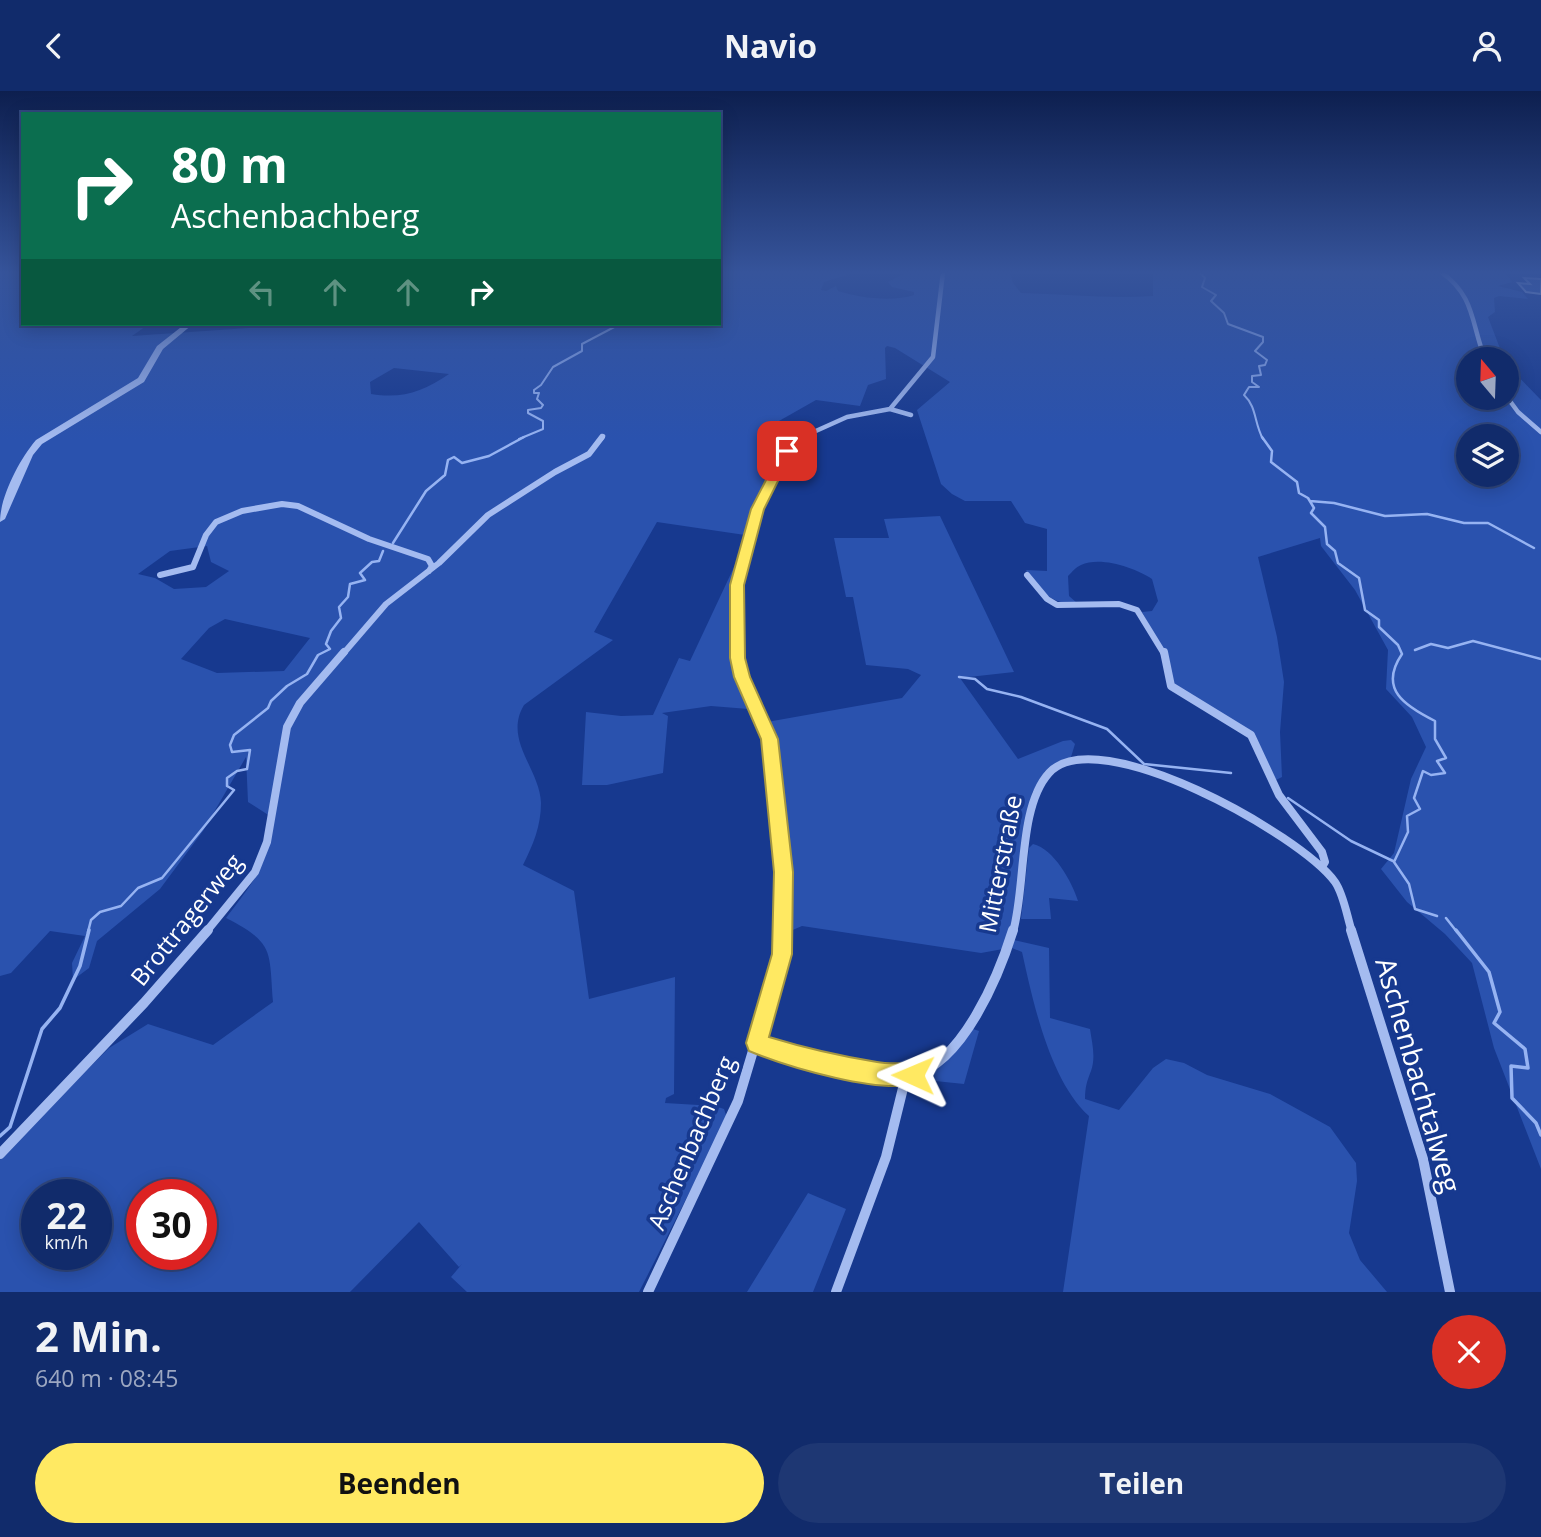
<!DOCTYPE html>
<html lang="de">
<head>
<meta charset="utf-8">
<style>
  body { margin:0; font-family:"Open Sans",sans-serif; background:#1e3773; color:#f1f3f6; height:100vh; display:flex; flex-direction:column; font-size:26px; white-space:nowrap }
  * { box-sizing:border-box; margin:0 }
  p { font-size:23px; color:#9ca7c1 }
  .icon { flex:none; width:38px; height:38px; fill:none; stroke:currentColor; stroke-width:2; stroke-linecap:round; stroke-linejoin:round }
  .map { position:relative; height:1201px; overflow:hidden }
  .details { display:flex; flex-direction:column; background:#112b6b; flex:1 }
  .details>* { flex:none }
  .guide { position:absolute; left:21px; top:21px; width:700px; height:214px; border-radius:0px; box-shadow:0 4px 18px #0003,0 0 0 2px #30477e; background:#0b6e4f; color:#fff; overflow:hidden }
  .needle { width:46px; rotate:341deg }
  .fabs { position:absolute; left:1456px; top:256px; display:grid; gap:14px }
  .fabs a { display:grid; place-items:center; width:63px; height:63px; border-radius:50%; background:#112b6b; box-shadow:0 4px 18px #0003,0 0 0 2px #30477e; font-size:35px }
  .speed { position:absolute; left:21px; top:1088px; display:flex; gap:14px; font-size:35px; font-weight:700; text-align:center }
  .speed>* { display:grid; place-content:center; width:91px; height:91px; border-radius:50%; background:#112b6b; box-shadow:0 4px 18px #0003,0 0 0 2px #30477e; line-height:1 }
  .speed small { font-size:18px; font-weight:400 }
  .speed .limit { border:10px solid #d22; background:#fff; color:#111 }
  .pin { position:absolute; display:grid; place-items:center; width:60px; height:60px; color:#fff; margin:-30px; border-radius:14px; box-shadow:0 4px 10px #0006 }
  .me { position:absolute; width:77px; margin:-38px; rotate:271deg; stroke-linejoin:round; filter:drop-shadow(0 0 5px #0008) }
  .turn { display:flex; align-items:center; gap:24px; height:147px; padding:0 35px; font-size:32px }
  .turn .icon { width:91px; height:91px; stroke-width:2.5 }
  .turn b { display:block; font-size:49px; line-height:60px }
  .lanes { display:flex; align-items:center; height:66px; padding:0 35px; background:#0003; justify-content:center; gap:35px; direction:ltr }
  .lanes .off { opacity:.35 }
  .round { display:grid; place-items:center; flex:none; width:74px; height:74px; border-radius:37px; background:#1e3773 }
  .summary { display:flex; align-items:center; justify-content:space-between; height:119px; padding:0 35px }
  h1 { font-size:42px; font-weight:700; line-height:52px }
  .button { display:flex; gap:14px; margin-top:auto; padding:14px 35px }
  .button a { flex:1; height:80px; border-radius:42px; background:#ffe962; color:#111; font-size:28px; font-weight:700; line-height:80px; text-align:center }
  .button a+a { background:#1e3773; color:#f1f3f6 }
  header { display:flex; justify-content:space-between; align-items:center; height:91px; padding:0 35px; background:#112b6b; font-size:32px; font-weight:700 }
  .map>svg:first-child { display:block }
  .green { fill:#2a52ae; fill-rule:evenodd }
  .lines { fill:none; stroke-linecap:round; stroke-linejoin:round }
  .stream-far2 { stroke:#96b3f2; stroke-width:2 }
  .stream-far1 { stroke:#96b3f2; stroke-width:2.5 }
  .stream { stroke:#96b3f2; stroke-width:3.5 }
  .building { fill:#3c60b6; stroke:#cad9fb; stroke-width:2 }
  .minor-far3 { stroke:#a4bbf0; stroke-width:4.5 }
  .minor-far2 { stroke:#a4bbf0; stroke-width:6 }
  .minor-far1 { stroke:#a4bbf0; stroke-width:8 }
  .minor { stroke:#a4bbf0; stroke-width:10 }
  .tertiary { fill:#a4bbf0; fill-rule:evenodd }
  .route { fill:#ffe962; stroke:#a69740; stroke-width:2 }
  .labels { text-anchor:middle; stroke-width:7; stroke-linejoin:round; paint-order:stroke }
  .street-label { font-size:24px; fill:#fff; stroke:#17398f }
  .near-street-label { font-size:28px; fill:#fff; stroke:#17398f }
</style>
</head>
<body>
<header><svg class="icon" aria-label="back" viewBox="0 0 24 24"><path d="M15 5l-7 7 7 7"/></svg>Navio<svg class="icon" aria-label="person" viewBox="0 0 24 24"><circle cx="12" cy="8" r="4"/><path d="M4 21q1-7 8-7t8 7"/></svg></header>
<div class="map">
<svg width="1541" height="1201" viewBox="0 0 1541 1201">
  <rect width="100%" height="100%" fill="#17398f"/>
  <path class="green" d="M0,181H23V233H149L132,245L305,233H719V181H857L824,191L821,199L826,200L836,195L838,200C859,207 893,211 914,204V201L892,196L888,191L907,181H1010L1013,192L1021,202C1065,203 1109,208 1153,205V181H1505L1512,191L1498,195L1522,201L1528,208L1499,205L1494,207L1495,221L1488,226L1504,268H1468V306H1507V274L1541,309V1078L1494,957L1472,872L1445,843L1407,811L1381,778L1394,762L1411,688L1426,656L1412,626L1386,598L1388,559L1355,499L1321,455L1320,447L1258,466L1277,546L1284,591L1280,641L1282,686L1274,690L1253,644L1171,593L1153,541L1142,521L1152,520L1158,510L1152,488C1135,477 1101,465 1081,474C1076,476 1072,481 1068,485L1069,505L1077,512C1052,515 1040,499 1026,479L1047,480V438L1025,432L1011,410H965L952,403L941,393L917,319L950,291L895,257L887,255L885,257L886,288L868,294L860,315L816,309L779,330L786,340L800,348C761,403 725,500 741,568C746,586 753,603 761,619L711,615L662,622L668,625L663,682L607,694H582L586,621L621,625L653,624L679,567L690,570L735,474L745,444L657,431L594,541L613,549L524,614C503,649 540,678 541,712C541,735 533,754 523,774L574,800L589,908L675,886L674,1003L666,1007L665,1012L715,1015L724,1018L727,1027L639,1201H467L451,1186L462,1173L459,1176L419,1131L350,1201H0V1067L5,1060L109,957L148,933L213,954L273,911C269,860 275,852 226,827C253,791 269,774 273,727L248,711L246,666L203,740L160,798L97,850L89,877L73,889L72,872L85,845L50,840L11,882L0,885ZM394,277L449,283C423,301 402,308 371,303L370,291ZM1468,345H1507V383H1468ZM207,455L211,471L229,480L206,496L174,498L155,487L138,483L170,460ZM225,528L310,547L284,580L217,582L181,568L209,537ZM37,1104H96V1164H37ZM142,1104H201V1164H142Z
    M940,425L1014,581L960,587L1018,668L1063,650L1071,649L1075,653L1071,666L1045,680L1032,702L1024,737L1014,825L1003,858L981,862L802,835L788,841V781L777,665L767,631L902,607L921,584L908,578L866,574L853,506H846L834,447H889L884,428Z
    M1033,753C1054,758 1072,791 1078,810L1049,807L1051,828H1021L1029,757Z
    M1014,849L1049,857L1050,927L1090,938C1092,952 1096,966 1091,980C1087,990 1085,996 1085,1008L1119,1019L1153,977L1166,968L1184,972L1207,984L1270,1003L1330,1036L1356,1072L1357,1090L1349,1142L1360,1169L1387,1201H1063L1089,1025C1050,990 1033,911 1022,861L1012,857Z
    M973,938L979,940L964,993L916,988L946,970Z
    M808,1102L846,1118L813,1201H747Z"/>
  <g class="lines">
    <path class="stream-far2" d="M1199,181L1205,187L1202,196L1216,204L1211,210L1224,222L1228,233L1263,246V251L1255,260L1267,269L1265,274L1259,275L1261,284L1252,285V291L1259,296H1249L1244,304C1257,316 1254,332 1263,348
      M519,348L543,338V330L528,322V319L541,317L543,314L537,308L539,302H534V299L541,294L553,276L582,260V253L620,233"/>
    <path class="stream-far1" d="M1262,346L1272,360L1271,371L1297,391L1299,402L1308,407L1314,417L1311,422L1325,436L1327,453L1335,460L1338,472L1359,487L1365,519L1379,529V536L1398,554L1402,563C1378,598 1405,615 1435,630V648L1446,667L1437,670L1445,682L1431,684L1423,680L1414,707L1420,718L1407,725L1408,741L1394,771L1409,793L1415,818L1437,825
      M1310,410L1334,412L1385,425L1427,423L1464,432H1488L1534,457
      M393,452L426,400L445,384L448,369L454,366L462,372L489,365L524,346
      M1415,559L1431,553L1448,557L1473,550L1541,568
      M959,586L975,588L987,598L1021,606L1107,638L1144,673L1231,682
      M1288,707L1351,750L1393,770
      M1446,827L1457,841
      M88,841L91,829L100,821L121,815L138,797L162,787L234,699L227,695V687L237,680L247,678L250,659L232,661L230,654L234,644L268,617L271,610L287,595L307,583L318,564L330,558L326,553L331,540L341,527L339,516L348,506L350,493L365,489L360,482L372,471L379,470L383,460"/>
    <path class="stream" d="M1456,839L1489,881L1500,921L1494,932L1525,958L1528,977L1511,975L1512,1007L1536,1032L1541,1044
      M0,1045L10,1036L42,938L60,917L80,875L89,839"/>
  </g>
  <path class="building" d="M1524,187L1541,188V203L1526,201L1518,192L1530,193Z"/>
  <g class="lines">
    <path class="minor-far3" d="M1441,181C1475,205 1471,232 1485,268
      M1507,306L1518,321L1541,341
      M890,318L933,266L943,181
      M601,348L603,345
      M798,348L847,326L890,318L911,324"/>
    <path class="minor-far2" d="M160,484L193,476L206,444L216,431L242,420L282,413L298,415L369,448L428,468L432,475L429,480
      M1027,484L1047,508L1057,514L1119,513L1137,519L1164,563
      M343,563L386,513L439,472L488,424L555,381L589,363L602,346
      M738,563C724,492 757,402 799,346"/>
    <path class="minor-far1" d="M737,561C744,598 764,629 773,665L783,781L782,841
      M1164,561L1171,595L1251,644L1279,704L1322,761L1325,771L1322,776
      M206,841L255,781L267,751L287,636L300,612L344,561
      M1013,841C1026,796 1018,716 1049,682C1097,629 1301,744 1335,791C1344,804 1347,826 1352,841"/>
    <path class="minor" d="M1351,839L1423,1068L1450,1201
      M756,952C791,964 878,992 912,984C963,972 999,884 1013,839
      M0,1063L144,912L208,839
      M648,1201L738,1010L782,863V839
      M836,1201L886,1066L906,985"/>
    <path class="tertiary" d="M185,233H193L163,258L144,291L42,353L33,364L5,428L0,431C0,406 19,369 36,349L138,287L157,255Z"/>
  </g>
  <linearGradient id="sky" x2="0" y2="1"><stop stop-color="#0d1f4f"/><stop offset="0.52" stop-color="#36549b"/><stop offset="1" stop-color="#36549b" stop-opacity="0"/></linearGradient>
  <rect width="1541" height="349" fill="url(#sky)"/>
  <path class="route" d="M787,357L793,360L764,418L744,494L745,567L750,586L778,648L793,781L792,863L769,946C805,957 840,965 877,971C892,974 908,970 921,976L924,984L921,991C885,1006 785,975 749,960L746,952L772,863L774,781L761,648L734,586L730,567V494L751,418L781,360Z"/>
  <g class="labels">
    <g class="street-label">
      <text transform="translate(1001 773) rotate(-79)" y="8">Mitterstraße</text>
      <text transform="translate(187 829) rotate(-51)" y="8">Brottragerweg</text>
      <text transform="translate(692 1052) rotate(-67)" y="8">Aschenbachberg</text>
    </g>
    <g class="near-street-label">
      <text transform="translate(1418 984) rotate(74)" y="10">Aschenbachtalweg</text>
    </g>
  </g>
</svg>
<div class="fabs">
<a><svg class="needle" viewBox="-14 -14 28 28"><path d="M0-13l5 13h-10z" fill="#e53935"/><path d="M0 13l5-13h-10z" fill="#9ca7c1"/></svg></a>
<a><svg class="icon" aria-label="layers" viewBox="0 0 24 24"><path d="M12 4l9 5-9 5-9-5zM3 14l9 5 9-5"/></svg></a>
</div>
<div class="speed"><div>22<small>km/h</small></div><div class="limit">30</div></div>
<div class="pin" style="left:787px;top:360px;background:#d93025"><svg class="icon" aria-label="arrive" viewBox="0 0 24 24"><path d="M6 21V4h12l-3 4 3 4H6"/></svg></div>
<svg class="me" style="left:913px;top:984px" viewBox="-20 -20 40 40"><path d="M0-17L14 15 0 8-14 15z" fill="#ffe962" stroke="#fff" stroke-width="4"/></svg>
<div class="guide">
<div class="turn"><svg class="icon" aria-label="right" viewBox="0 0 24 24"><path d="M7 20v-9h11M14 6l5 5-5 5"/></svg><div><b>80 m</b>Aschenbachberg</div></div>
<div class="lanes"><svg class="icon off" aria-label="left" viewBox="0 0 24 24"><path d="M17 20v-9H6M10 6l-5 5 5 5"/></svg><svg class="icon off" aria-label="ahead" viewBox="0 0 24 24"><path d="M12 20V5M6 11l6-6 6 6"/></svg><svg class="icon off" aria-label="ahead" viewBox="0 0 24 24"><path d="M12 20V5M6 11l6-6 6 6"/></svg><svg class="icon" aria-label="right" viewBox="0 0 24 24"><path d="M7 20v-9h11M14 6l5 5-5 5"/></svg></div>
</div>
</div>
<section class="details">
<div class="summary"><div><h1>2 Min.</h1><p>640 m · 08:45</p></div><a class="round" style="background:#d93025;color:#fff"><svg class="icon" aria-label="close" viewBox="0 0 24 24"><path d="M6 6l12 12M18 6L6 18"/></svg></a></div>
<div class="button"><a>Beenden</a><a>Teilen</a></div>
</section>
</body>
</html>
